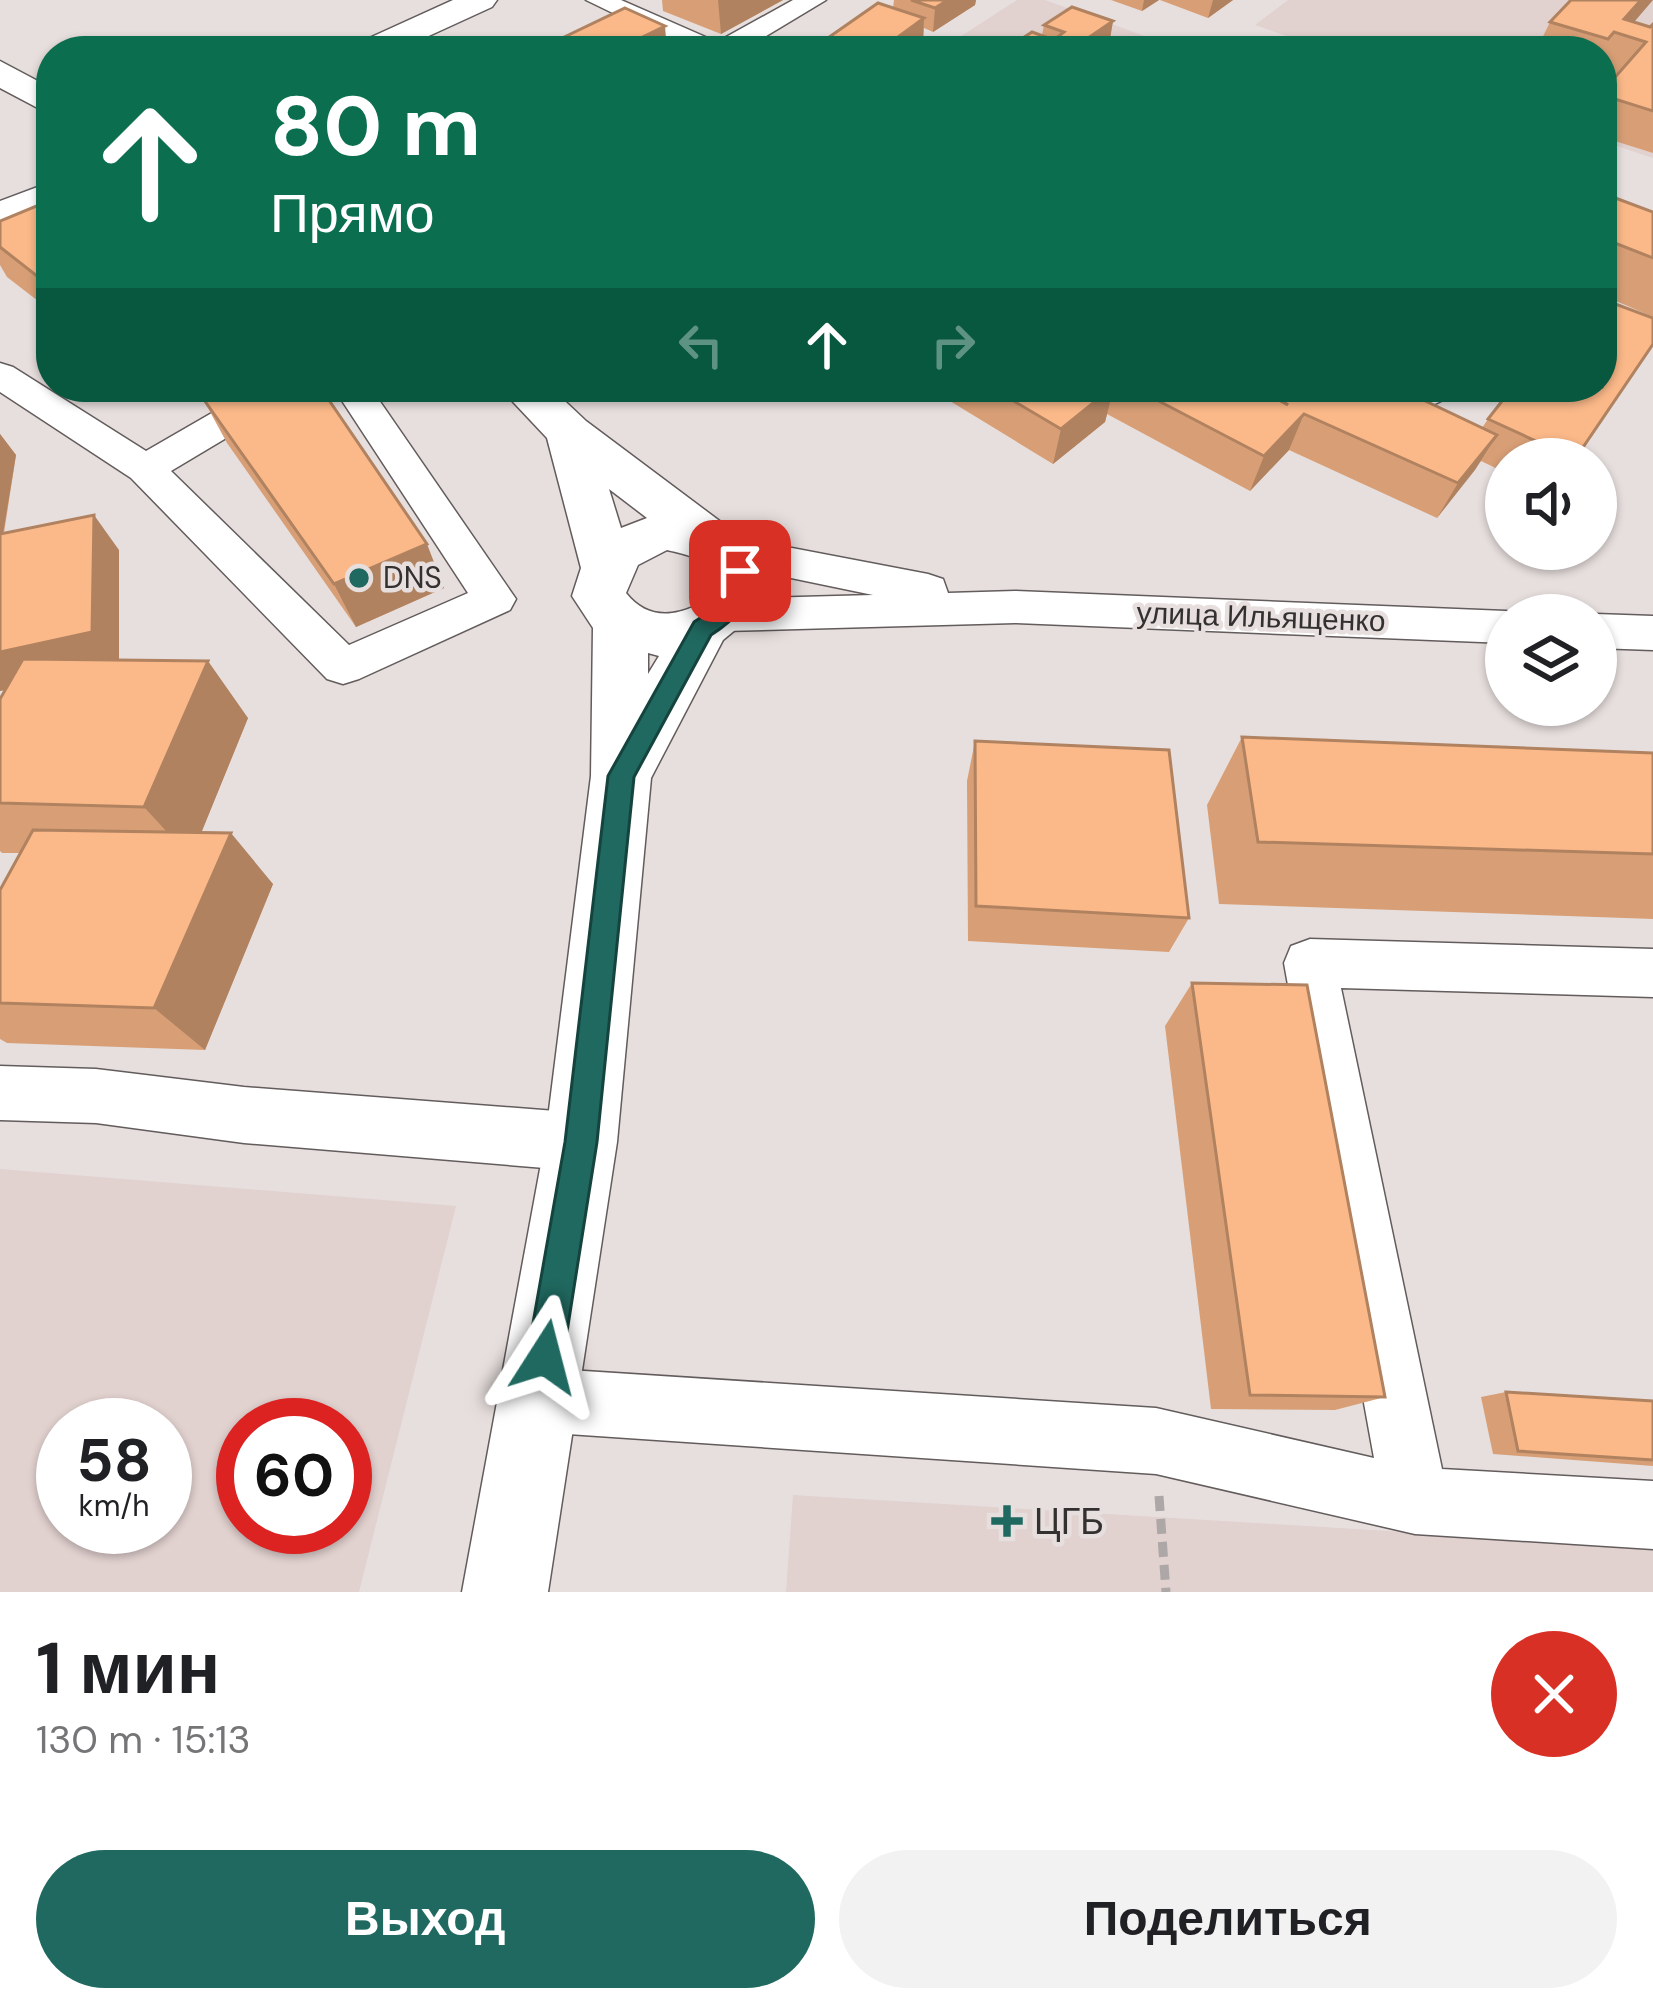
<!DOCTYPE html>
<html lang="ru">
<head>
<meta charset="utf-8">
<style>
  body { margin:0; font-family:"DM Sans",sans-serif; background:#f2f2f2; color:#202124; height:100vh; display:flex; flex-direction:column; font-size:45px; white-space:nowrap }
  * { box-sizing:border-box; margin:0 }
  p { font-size:39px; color:#757577 }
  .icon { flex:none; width:66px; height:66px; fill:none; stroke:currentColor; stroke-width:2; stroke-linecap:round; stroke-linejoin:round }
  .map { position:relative; height:1592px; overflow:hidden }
  .details { display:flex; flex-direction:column; background:#fff; flex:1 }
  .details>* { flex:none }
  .guide { position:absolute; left:36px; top:36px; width:1581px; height:366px; border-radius:48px; box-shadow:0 3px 9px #0004; background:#0b6e4f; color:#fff; overflow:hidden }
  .buttons { position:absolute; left:1485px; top:438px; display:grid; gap:24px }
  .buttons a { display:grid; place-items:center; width:132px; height:132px; border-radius:50%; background:#fff; box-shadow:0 3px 9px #0004; font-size:60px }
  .speed { position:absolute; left:36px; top:1398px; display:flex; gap:24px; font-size:60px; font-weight:700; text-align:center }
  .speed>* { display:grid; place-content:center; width:156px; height:156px; border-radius:50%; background:#fff; box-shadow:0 3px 9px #0004; line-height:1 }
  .speed small { font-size:30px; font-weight:400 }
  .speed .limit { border:18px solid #d22; background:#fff; color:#111 }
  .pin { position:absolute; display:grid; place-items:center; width:102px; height:102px; color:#fff; margin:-51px; border-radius:24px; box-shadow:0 6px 18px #0006 }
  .me { position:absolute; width:132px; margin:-66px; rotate:9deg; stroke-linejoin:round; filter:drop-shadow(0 0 9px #0008) }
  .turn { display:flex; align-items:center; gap:42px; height:252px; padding:0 36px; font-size:54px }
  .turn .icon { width:156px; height:156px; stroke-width:2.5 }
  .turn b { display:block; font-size:84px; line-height:102px }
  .lanes { display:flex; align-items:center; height:114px; padding:0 36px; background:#0003; justify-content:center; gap:60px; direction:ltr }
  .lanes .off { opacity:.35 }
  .round { display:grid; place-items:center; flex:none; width:126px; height:126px; border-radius:63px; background:#f2f2f2 }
  .summary { display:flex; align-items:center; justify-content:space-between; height:204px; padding:0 36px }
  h1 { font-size:72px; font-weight:700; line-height:90px }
  .button { display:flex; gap:24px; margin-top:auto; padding:24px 36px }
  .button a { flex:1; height:138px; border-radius:72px; background:#206960; color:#fff; font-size:48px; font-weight:700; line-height:138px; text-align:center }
  .button a+a { background:#f2f2f2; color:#202124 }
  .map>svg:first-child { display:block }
  .built { fill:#e1d1cf; fill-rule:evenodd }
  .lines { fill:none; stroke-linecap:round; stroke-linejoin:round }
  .minor-casing { stroke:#635c5c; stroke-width:3 }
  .major-casing { stroke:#635c5c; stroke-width:3 }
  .path { stroke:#aea7a7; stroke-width:9; stroke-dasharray:15 8; stroke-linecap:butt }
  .minor { fill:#fff; fill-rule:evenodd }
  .major { fill:#fff; fill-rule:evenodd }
  .wall { fill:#d89f76 }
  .shaded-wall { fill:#b08260 }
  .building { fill:#fbb989; stroke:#b08260; stroke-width:3 }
  .route { fill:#206960; stroke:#15443e; stroke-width:3 }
  .poi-dot { fill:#206960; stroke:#e7dfde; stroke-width:4.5 }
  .labels { text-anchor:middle; stroke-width:9; stroke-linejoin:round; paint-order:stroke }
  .poi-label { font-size:30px; fill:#333030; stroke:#e7dfde; text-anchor:start }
  .street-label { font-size:30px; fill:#333030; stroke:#e7dfde }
  .near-poi-label { font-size:36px; fill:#333030; stroke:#e7dfde; text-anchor:start }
</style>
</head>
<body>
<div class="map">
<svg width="1653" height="1592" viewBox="0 0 1653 1592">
  <rect width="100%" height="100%" fill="#e7dfde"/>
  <path class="built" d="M1017,0H1045L1186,51H938Z
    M1288,0H1653V158L1602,141V51H1331L1255,25Z
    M0,1169L456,1206L359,1592H0ZM165,1425V1527H63V1425ZM345,1425V1527H243V1425Z
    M793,1495L1653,1547V1592H786Z"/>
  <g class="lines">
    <g class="minor-casing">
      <path id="minor" d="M586,0H621L717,42L793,0H826L741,51H691Z
        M51,182V203L0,223V201Z
        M0,363L13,367L146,451L257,387H303L298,395L171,471L349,645L468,593L333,387H370L516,599L510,610L359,679L343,684L327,679L131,478L0,392Z
        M1356,387H1455C1434,420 1395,404 1361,395Z
        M729,536L928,574L943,579L948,593L1015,591L1506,611L1520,615H1506V643L1015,623L724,631L709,626L702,615L709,604L724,599L873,595L714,562L708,551L714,540Z
        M1596,614L1653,616V650L1596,648Z
        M1310,939L1653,949V997L1341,988L1442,1469L1653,1481V1549L1415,1534L1156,1474L538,1432L515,1423L506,1400L515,1377L538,1368L1156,1408L1374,1458L1284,963L1291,946Z
        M0,1066L96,1069L244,1087L581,1113L601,1122L610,1142L601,1162L581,1171L244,1143L96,1123L0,1120Z"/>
    </g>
    <g class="major-casing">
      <path id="major" d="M453,0H497L492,7L396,51H351L356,44Z
        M0,61L51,88V115L0,88Z
        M499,387H550L586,421L753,546L767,580L752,616L723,640L651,778L617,1142L548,1592H462L545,1142L591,776L593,628L572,596L581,568L547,438ZM609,489L647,518L621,528ZM667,550C688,555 708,558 714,580L695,606C669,618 645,617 626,593L638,565ZM648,653L659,656L648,674Z"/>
    </g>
    <path class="path" d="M1159,1496L1166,1592"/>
    <use href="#minor" class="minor"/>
    <use href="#major" class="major"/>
  </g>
  <path class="wall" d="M662,0H783L721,34L663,11Z
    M894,0H976L975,5L933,32L924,28L923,41L910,51H822V42L893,8Z
    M1111,0H1159L1142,11Z
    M1160,0H1233L1208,18Z
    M1113,21L1108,47L1003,51L1042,35L1044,25Z
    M1550,22H1634L1650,27L1653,24V153L1602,137V92L1618,74L1602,69V51H1536Z
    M1602,193L1653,212V317L1602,295Z
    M51,200V311L7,277L0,265V221Z
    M927,387H1255L1264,392L1267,387L1482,428L1488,419L1575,459H1506V473L1481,461L1437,518L1289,450L1250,491L1107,414L1105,422L1053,464Z
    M202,397L444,588L356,627L227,443Z
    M0,434L16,455L4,533L119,550V660L248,718L201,833L273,884L205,1050L7,1043L0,1039V890L20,853H2L0,851V699L5,690L0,691Z
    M1242,737L1653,753V919L1219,904L1207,805Z
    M975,741L1189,918L1169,952L968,941L967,781Z
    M1192,983L1385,1397L1335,1410L1211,1409L1165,1026Z
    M1506,1392L1653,1401V1466L1493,1454L1481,1397Z"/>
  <path class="shaded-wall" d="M718,0H783L721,34Z
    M948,0H976L975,5L933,32L935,8Z
    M1144,0H1159L1142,11Z
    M1213,0H1233L1208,18Z
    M1641,0H1653L1623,35L1624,19Z
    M924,18L923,41L910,51H879Z
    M1113,21L1108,51H1069Z
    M665,26L667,51H614Z
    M156,387H182L162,398Z
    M1114,387L1105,422L1053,464L1061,429Z
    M1304,414L1289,450L1250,491L1264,456Z
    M0,434L16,455L0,552Z
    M1497,435L1475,470L1437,518L1458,483Z
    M94,515L119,550V664L0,691V652Z
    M427,544L444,588L356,627L334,584Z
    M208,661L248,718L191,858L144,807Z
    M231,833L273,884L205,1050L154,1008Z"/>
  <path class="building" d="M911,0H948L935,8Z
    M1571,0H1641L1624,19L1650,27L1653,24V111L1602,95V92L1646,42L1614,32L1608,39L1550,22Z
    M878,3L924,18L879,51H848L822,42Z
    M1072,7L1113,21L1069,51H1003L1032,32L1054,40L1064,32L1044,25Z
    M625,8L665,26L614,51H535Z
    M1102,45L1118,51H1093Z
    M1602,193L1653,212V258L1602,238Z
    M51,200V287L0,247V221Z
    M1602,299L1653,318V344L1575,459L1488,419L1513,387H1602Z
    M225,387H320L427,544L334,584L202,397Z
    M990,387H1113L1061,429Z
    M1132,387H1255L1288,405L1266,388L1396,387L1497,435L1458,483L1304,414L1264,456Z
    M94,515L92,632L0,652V534Z
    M23,659L208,661L144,807L0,803V699Z
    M1242,737L1653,753V854L1258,842Z
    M975,741L1169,750L1189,918L976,906Z
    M33,830L231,833L154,1008L0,1003V890Z
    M1192,983L1307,985L1385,1397L1250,1395Z
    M1506,1392L1653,1401V1460L1518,1451Z"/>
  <path class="route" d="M740,562L752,571C750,602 738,618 711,635L634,777L597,1142L563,1357L558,1370L545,1375L532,1370L527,1357L565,1142L608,776L694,622C717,608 726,598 728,571Z"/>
  <g class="poi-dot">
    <circle cx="359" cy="578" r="12"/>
    <path d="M1001 1503h12v12h12v12h-12v12h-12v-12h-12v-12h12z"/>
  </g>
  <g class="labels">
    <g class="poi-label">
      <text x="383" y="588">DNS</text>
    </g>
    <g class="street-label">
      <text transform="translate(1261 617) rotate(2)" y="10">улица Ильященко</text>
    </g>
    <g class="near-poi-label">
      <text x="1034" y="1534">ЦГБ</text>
    </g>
  </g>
</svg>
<div class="buttons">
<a><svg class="icon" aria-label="sound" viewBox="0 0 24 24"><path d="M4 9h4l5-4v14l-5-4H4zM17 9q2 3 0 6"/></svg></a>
<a><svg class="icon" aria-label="layers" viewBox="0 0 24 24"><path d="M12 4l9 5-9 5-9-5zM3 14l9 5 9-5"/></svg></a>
</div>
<div class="speed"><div>58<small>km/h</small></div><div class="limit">60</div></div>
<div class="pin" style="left:740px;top:571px;background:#d93025"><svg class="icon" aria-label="arrive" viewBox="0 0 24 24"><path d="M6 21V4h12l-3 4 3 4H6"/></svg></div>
<svg class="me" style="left:545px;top:1357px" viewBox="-20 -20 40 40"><path d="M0-17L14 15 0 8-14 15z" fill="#206960" stroke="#fff" stroke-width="4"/></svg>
<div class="guide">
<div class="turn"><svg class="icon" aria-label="ahead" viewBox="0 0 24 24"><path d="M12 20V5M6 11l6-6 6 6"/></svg><div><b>80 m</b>Прямо</div></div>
<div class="lanes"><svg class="icon off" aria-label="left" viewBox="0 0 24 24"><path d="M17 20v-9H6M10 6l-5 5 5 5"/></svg><svg class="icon" aria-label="ahead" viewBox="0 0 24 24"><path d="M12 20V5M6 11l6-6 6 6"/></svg><svg class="icon off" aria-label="right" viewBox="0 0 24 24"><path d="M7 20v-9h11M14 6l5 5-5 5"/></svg></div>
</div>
</div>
<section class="details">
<div class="summary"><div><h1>1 мин</h1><p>130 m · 15:13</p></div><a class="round" style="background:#d93025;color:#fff"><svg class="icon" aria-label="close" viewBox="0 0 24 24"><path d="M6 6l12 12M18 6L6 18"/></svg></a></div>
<div class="button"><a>Выход</a><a>Поделиться</a></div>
</section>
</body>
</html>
